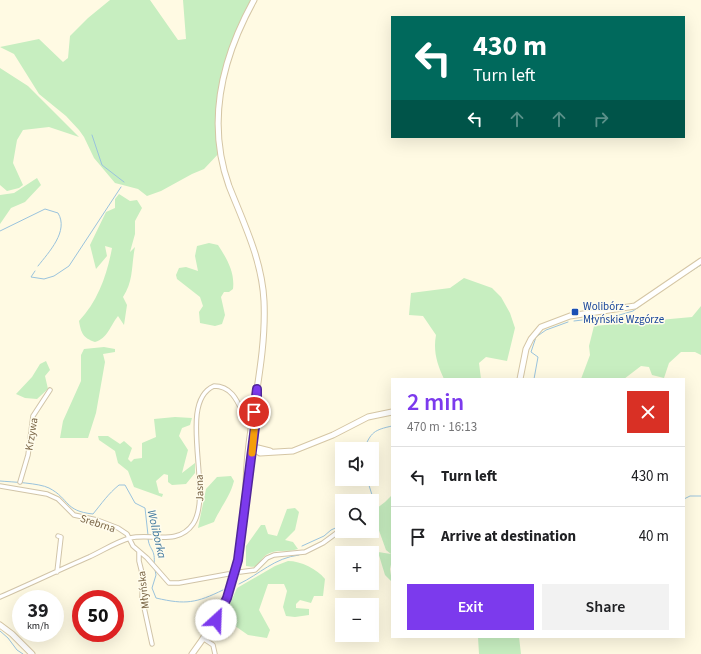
<!DOCTYPE html>
<html lang="en">
<head>
<meta charset="utf-8">
<style>
  body { margin:0; font-family:"Source Sans 3",sans-serif; background:#f2f2f2; color:#202124; height:100vh; display:flex; flex-direction:column; font-size:15px; white-space:nowrap }
  * { box-sizing:border-box; margin:0 }
  p { font-size:13px; color:#757577 }
  .icon { flex:none; width:22px; height:22px; fill:none; stroke:currentColor; stroke-width:2; stroke-linecap:round; stroke-linejoin:round }
  .map { position:relative; flex:1; overflow:hidden }
  .side { position:absolute; left:391px; top:378px; width:294px; height:260px; display:flex; flex-direction:column; background:#fff; border-radius:0px; box-shadow:0 4px 16px #0002 }
  .side>* { flex:none }
  .top-card { position:absolute; left:391px; top:16px; width:294px; height:122px; border-radius:0px; box-shadow:0 4px 16px #0002; background:#00695c; color:#fff; overflow:hidden }
  .tools { position:absolute; left:335px; top:442px; display:grid; gap:8px }
  .tools a { display:grid; place-items:center; width:44px; height:44px; border-radius:0px; background:#fff; box-shadow:0 4px 16px #0002; font-size:20px }
  .speed { position:absolute; left:12px; top:590px; display:flex; gap:8px; font-size:20px; font-weight:700; text-align:center }
  .speed>* { display:grid; place-content:center; width:52px; height:52px; border-radius:50%; background:#fff; box-shadow:0 4px 16px #0002; line-height:1 }
  .speed small { font-size:10px; font-weight:400 }
  .speed .limit { border:6px solid #d22; background:#fff; color:#111 }
  .pin { position:absolute; display:grid; place-items:center; width:34px; height:34px; color:#fff; margin:-17px; border:2px solid #fff; border-radius:50%; box-shadow:0 1px 4px #0007 }
  .me { position:absolute; width:44px; margin:-22px; rotate:25deg; stroke-linejoin:round; filter:drop-shadow(0 0 3px #0008) }
  .turn { display:flex; align-items:center; gap:14px; height:84px; padding:0 16px; font-size:18px }
  .turn .icon { width:52px; height:52px; stroke-width:2.5 }
  .turn b { display:block; font-size:28px; line-height:34px }
  .lanes { display:flex; align-items:center; height:38px; padding:0 16px; background:#0003; justify-content:center; gap:20px; direction:ltr }
  .lanes .off { opacity:.35 }
  .round { display:grid; place-items:center; flex:none; width:42px; height:42px; border-radius:0px; background:#f2f2f2 }
  .summary { display:flex; align-items:center; justify-content:space-between; height:68px; padding:0 16px }
  h1 { font-size:24px; font-weight:600; line-height:30px; color:#7c3aed }
  .cta { display:flex; gap:8px; margin-top:auto; padding:8px 16px }
  .cta a { flex:1; height:46px; border-radius:0px; background:#7c3aed; color:#fff; font-size:16px; font-weight:600; line-height:46px; text-align:center }
  .cta a+a { background:#f2f2f2; color:#202124 }
  ul { padding:0; list-style:none }
  li { display:flex; align-items:center; gap:12px; height:60px; padding:0 16px; border-top:1px solid #e0e0e0 }
  li div { flex:1 }
  li b { display:block; font-size:15px }
  li em { font-style:normal }
  .map>svg:first-child { display:block }
  .green { fill:#c7eec0 }
  .lines { fill:none; stroke-linecap:round; stroke-linejoin:round }
  .stream { stroke:#9ac3dd; stroke-width:1 }
  .street-tunnel { stroke:#ded5bc; stroke-width:3.5; stroke-dasharray:3.5 2; stroke-linecap:butt }
  .street-casing { stroke:#d1c4a8; stroke-width:5.5 }
  .secondary-casing { stroke:#d5c6a5; stroke-width:7 }
  .street { stroke:#fff; stroke-width:3.5 }
  .secondary { stroke:#fff; stroke-width:5 }
  .route-casing { stroke:#51269a; stroke-width:10 }
  .route { stroke:#7c3aed; stroke-width:7 }
  .slow { stroke:#f59e0b; stroke-width:7 }
  .transit-dot { fill:#1a4fb4; stroke:#fffcec; stroke-width:1.5 }
  .labels { text-anchor:middle; stroke-width:3; stroke-linejoin:round; paint-order:stroke }
  .transit-label { font-size:11px; fill:#164399; stroke:#fffcec; text-anchor:start }
  .street-label { font-size:11px; fill:#7a6546; stroke:#fffcec }
  .water-label { font-size:12px; font-style:italic; fill:#42799f; stroke:#fffcec }
</style>
</head>
<body>
<div class="map">
<svg width="701" height="654" viewBox="0 0 701 654">
  <rect width="100%" height="100%" fill="#fffae3"/>
  <path class="green" d="M110,0H150L178,40L186,39L183,0H254L245,15L220,91L221,151L204,169L192,174L161,191L147,196L138,189L115,183L94,158L84,137L79,130L66,116L39,94L14,54L0,47L39,39L63,62L68,58L70,36L88,18Z
    M0,68L28,86L79,137L49,127L23,130L17,140L13,163L23,185L19,188L7,191L0,185Z
    M37,178L41,185L25,202L11,208L0,224V195L14,193Z
    M119,194L130,201L137,200L142,208L135,221V234L130,252L135,247C131,266 134,280 123,297L127,305L124,325L118,316C110,326 108,338 95,342C83,338 81,333 79,321C98,301 107,275 112,248L105,246L107,256L96,269L90,245L106,212L115,208V199Z
    M209,243L218,245C227,259 235,272 233,289L229,292H224L221,297L225,315L222,324L215,326L200,323L199,312L203,306L200,297L177,279L176,275L179,268L186,267L198,271L195,256L197,246Z
    M464,278L492,288L501,297L510,313L515,328L507,361L486,357L479,363L481,379H444C437,364 433,351 436,335L423,316L409,315L411,293L450,288Z
    M701,306V355L695,352H681L669,363L664,378L652,375L649,367L641,366L624,379H581L590,355L589,346L594,326L692,317Z
    M104,347L115,349V352L103,354L105,362L96,413L88,438H60L63,421L81,381V355L84,349Z
    M46,361L50,370L45,376L48,389L37,399L25,398L16,394L32,377L40,364Z
    M175,417L192,418L190,425L182,428L179,436L188,450L182,473L195,463V473L186,484L172,485L168,482V475L164,474L156,481L159,493L163,494L162,497L134,487L128,471L118,463L115,451L99,440L98,436H108L120,444L124,441L132,448L128,459L131,462L134,459L142,458V443L156,437L154,419Z
    M231,476L234,481C230,497 220,508 214,522L198,528L206,489L217,477Z
    M392,495V560L390,569L392,582L385,575L378,552L391,554L386,550L377,525L372,522V512L385,502Z
    M295,508L299,512L295,530L285,540L293,542L298,549C288,553 276,548 266,555C257,562 262,569 246,566V546L261,525H265L268,534L277,536L287,509Z
    M288,561C301,561 317,569 325,579L323,596H314L311,603L300,600L296,604V608L309,609V615L295,617L286,616L283,607L287,591L284,584H268L259,610L270,630L267,638L248,635L228,621V608L237,588L275,566Z
    M478,637H519L521,654H479Z"/>
  <g class="lines">
    <path class="stream" d="M92,135L102,165L124,182
      M0,231L45,209L58,213C69,231 49,252 38,266
      M35,271L31,277L44,279L54,276L69,266L121,187
      M688,273L701,265
      M574,321L616,316L633,311L675,281
      M534,379L538,357L531,352L536,337L546,330L568,322
      M364,449C371,432 374,430 392,426
      M367,479L373,498L372,504
      M0,481C12,482 39,483 49,488C70,499 64,511 93,514C102,503 108,494 119,485H125L135,503L145,508L148,535
      M684,499L690,496H701
      M148,538C149,551 156,548 154,565
      M302,546L324,536L331,530L342,525
      M155,570L156,575L152,588L156,598C186,605 196,603 223,590
      M239,584C260,574 274,558 299,555
      M0,631L8,638L17,650L23,654"/>
    <path class="street-tunnel" d="M228,574L240,572"/>
    <g class="street-casing">
      <path id="street" d="M20,482L28,455L33,416L50,390
        M0,486L47,494L58,499L74,515L97,520L118,528L127,534L133,546L147,558L169,583H179L228,574
        M139,552V561L143,577L142,598L152,644
        M57,572L61,537L58,536
        M240,572L255,570L267,558L274,555L305,552L323,543L342,529
        M0,597C30,584 59,570 89,557C102,551 116,542 130,538C151,533 178,546 193,524C214,493 176,402 214,386C231,386 237,400 243,413
        M204,639L213,645L215,654"/>
    </g>
    <g class="secondary-casing">
      <path id="secondary" d="M520,379L526,349L531,339L541,327L570,316L635,306L701,261
        M251,447L260,453L293,451L333,435L368,417L392,412
        M252,449L258,448L270,451
        M249,477L257,414
        M246,494C245,429 267,366 264,301C262,260 244,224 229,186C206,122 222,58 254,0
        M0,625L12,634L32,654
        M192,654C216,622 234,590 240,549C242,530 242,510 246,491"/>
    </g>
    <use href="#street" class="street"/>
    <use href="#secondary" class="secondary"/>
  </g>
  <g class="lines">
    <g class="route-casing">
      <path id="route" d="M216,620L227,598L238,560L257,411V389L254,412"/>
    </g>
    <use href="#route" class="route"/>
    <path class="slow" d="M252,453L257,401"/>
  </g>
  <rect class="transit-dot" x="571" y="308" width="8" height="8" rx="2"/>
  <g class="labels">
    <g class="transit-label">
      <text x="583" y="310">Wolibórz -<tspan x="583" dy="13">Młyńskie Wzgórze</tspan></text>
    </g>
    <g class="street-label">
      <text transform="translate(31 434) rotate(-81)" y="4">Krzywa</text>
      <text transform="translate(199 488) rotate(-91)" y="4">Jasna</text>
      <text transform="translate(98 523) rotate(18)" y="4">Srebrna</text>
      <text transform="translate(143 590) rotate(-96)" y="4">Młyńska</text>
    </g>
    <g class="water-label">
      <text transform="translate(157 534) rotate(77)" y="4">Woliborka</text>
    </g>
  </g>
</svg>
<div class="tools">
<a><svg class="icon" aria-label="sound" viewBox="0 0 24 24"><path d="M4 9h4l5-4v14l-5-4H4zM17 9q2 3 0 6"/></svg></a>
<a><svg class="icon" aria-label="search" viewBox="0 0 24 24"><circle cx="10" cy="10" r="6"/><path d="M15 15l6 6"/></svg></a>
<a>+</a>
<a>−</a>
</div>
<div class="speed"><div>39<small>km/h</small></div><div class="limit">50</div></div>
<div class="pin" style="left:254px;top:412px;background:#d93025"><svg class="icon" aria-label="arrive" viewBox="0 0 24 24"><path d="M6 21V4h12l-3 4 3 4H6"/></svg></div>
<svg class="me" style="left:216px;top:620px" viewBox="-20 -20 40 40"><circle r="19" fill="#fff"/><path d="M0-13L10 11 0 6-10 11z" fill="#7c3aed"/></svg>
<div class="top-card">
<div class="turn"><svg class="icon" aria-label="left" viewBox="0 0 24 24"><path d="M17 20v-9H6M10 6l-5 5 5 5"/></svg><div><b>430 m</b>Turn left</div></div>
<div class="lanes"><svg class="icon" aria-label="left" viewBox="0 0 24 24"><path d="M17 20v-9H6M10 6l-5 5 5 5"/></svg><svg class="icon off" aria-label="ahead" viewBox="0 0 24 24"><path d="M12 20V5M6 11l6-6 6 6"/></svg><svg class="icon off" aria-label="ahead" viewBox="0 0 24 24"><path d="M12 20V5M6 11l6-6 6 6"/></svg><svg class="icon off" aria-label="right" viewBox="0 0 24 24"><path d="M7 20v-9h11M14 6l5 5-5 5"/></svg></div>
</div>
<section class="side">
<div class="summary"><div><h1>2 min</h1><p>470 m · 16:13</p></div><a class="round" style="background:#d93025;color:#fff"><svg class="icon" aria-label="close" viewBox="0 0 24 24"><path d="M6 6l12 12M18 6L6 18"/></svg></a></div>
<ul>
<li><svg class="icon" aria-label="left" viewBox="0 0 24 24"><path d="M17 20v-9H6M10 6l-5 5 5 5"/></svg><div><b>Turn left</b></div><em>430 m</em></li>
<li><svg class="icon" aria-label="arrive" viewBox="0 0 24 24"><path d="M6 21V4h12l-3 4 3 4H6"/></svg><div><b>Arrive at destination</b></div><em>40 m</em></li>
</ul>
<div class="cta"><a>Exit</a><a>Share</a></div>
</section>
</div>
</body>
</html>
